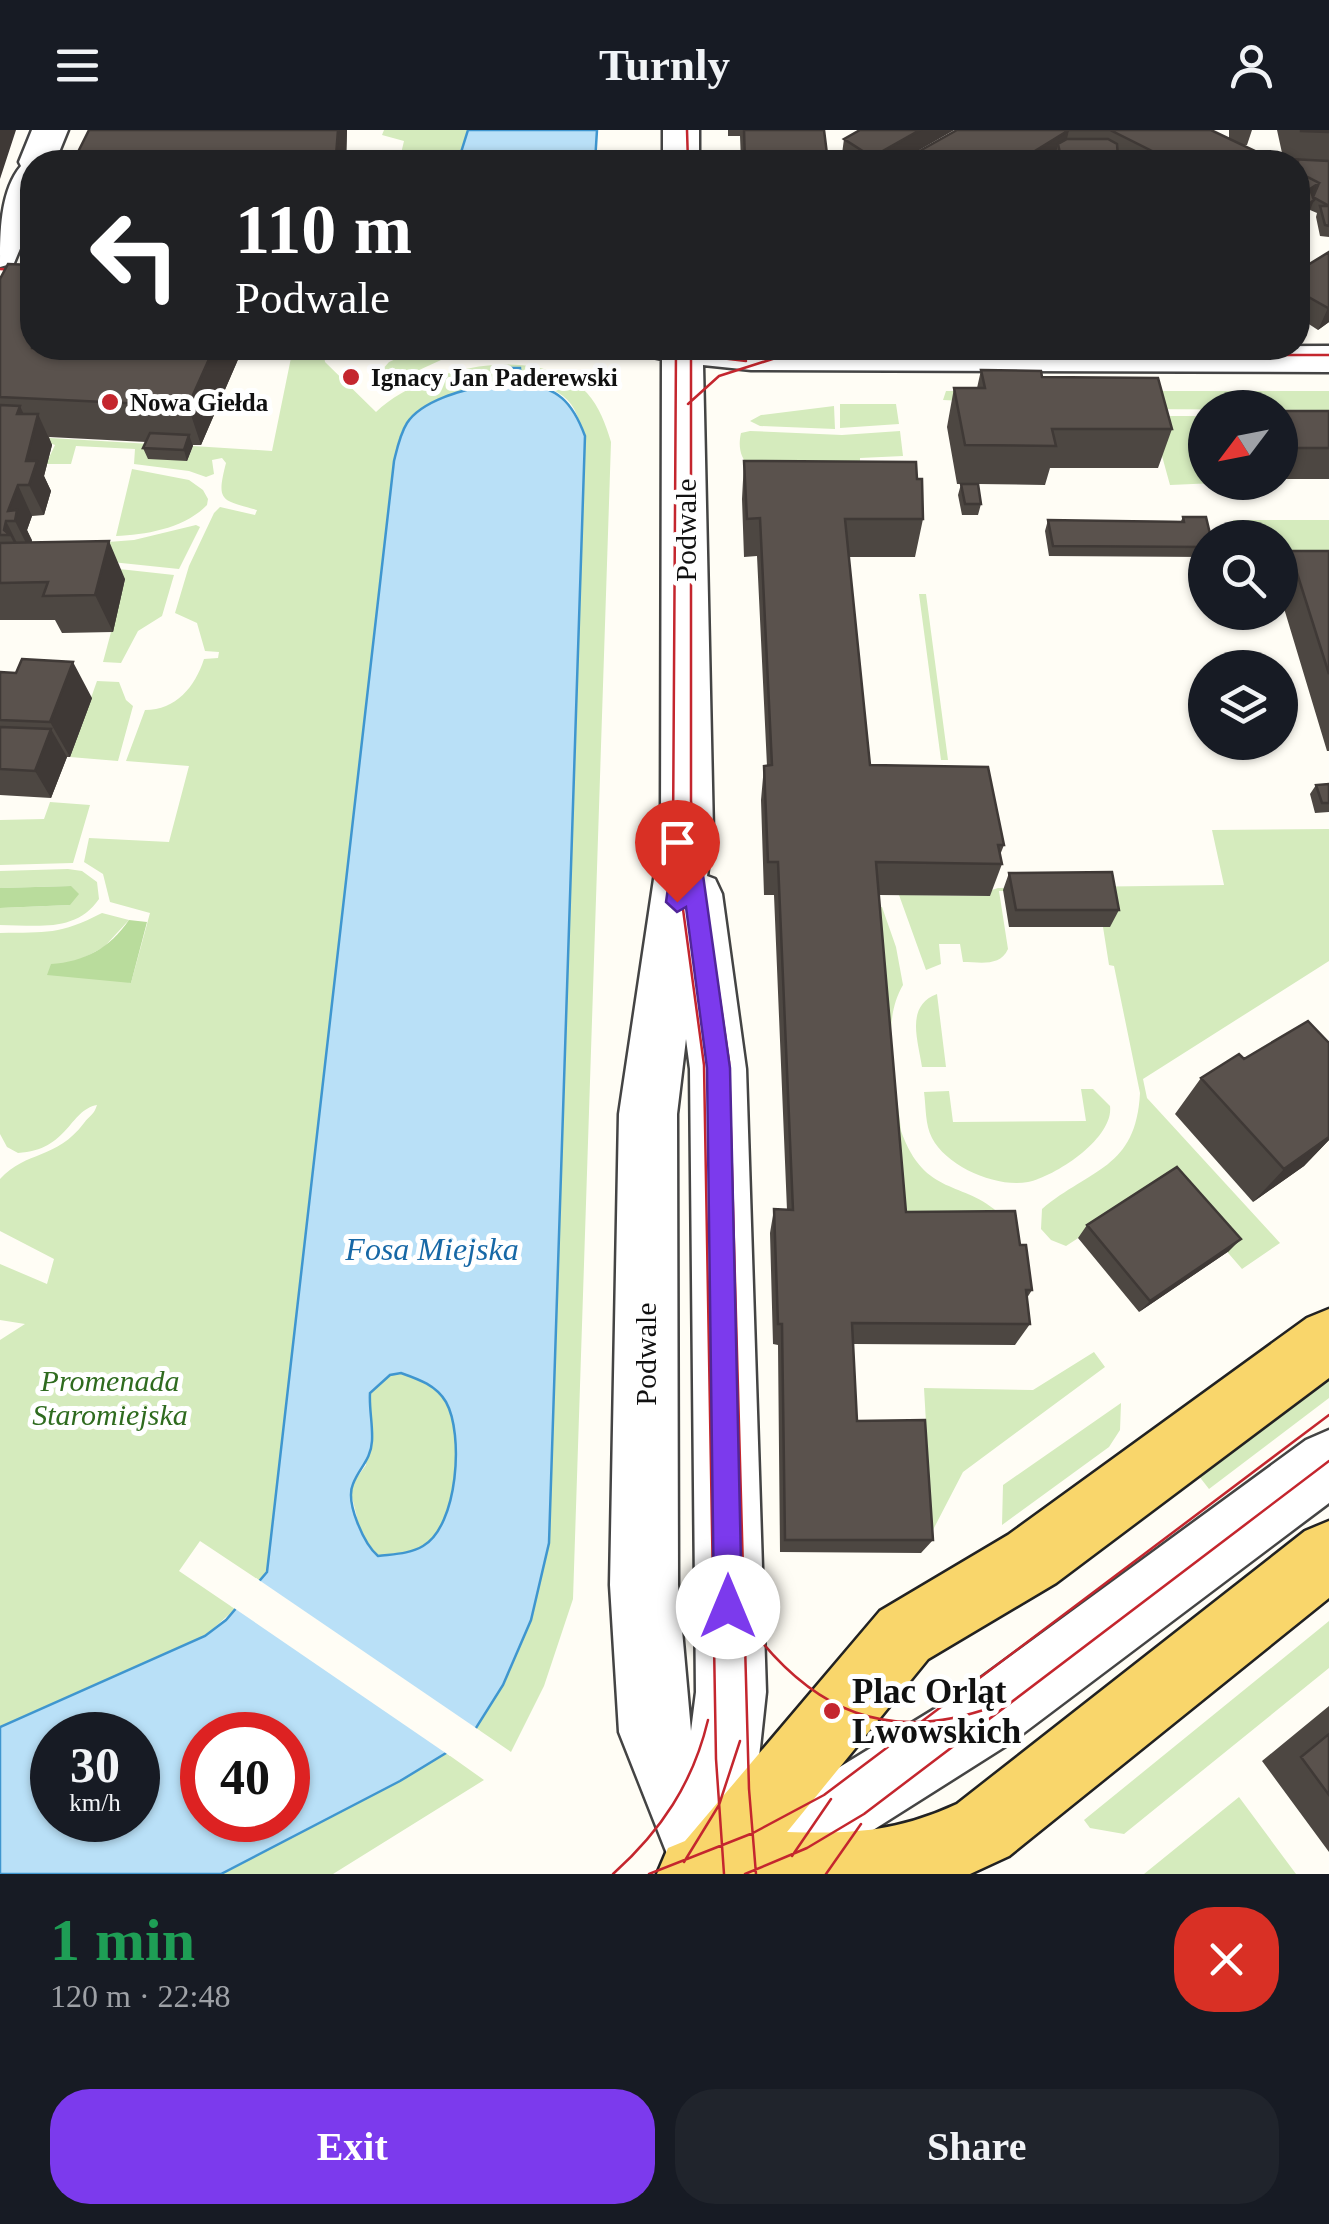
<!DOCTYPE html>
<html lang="en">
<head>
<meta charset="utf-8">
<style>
  body { margin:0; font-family:Georgia,serif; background:#20242c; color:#f1f3f6; height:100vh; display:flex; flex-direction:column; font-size:38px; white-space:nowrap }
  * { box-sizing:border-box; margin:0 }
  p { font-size:32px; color:#9ea1a6 }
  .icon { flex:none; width:55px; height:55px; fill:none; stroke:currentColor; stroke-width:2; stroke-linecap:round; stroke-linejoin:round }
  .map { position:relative; height:1744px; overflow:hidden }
  .drawer { display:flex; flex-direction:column; background:#171b24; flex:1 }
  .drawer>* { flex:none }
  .guide { position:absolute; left:20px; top:20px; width:1290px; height:210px; border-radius:40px; box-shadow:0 2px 8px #0004; background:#202124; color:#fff; overflow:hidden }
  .needle { width:65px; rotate:238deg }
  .tools { position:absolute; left:1188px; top:260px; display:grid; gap:20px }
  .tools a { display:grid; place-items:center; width:110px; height:110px; border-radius:50%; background:#171b24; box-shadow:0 2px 8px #0004; font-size:50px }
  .speed { position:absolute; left:30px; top:1582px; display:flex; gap:20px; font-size:50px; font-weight:700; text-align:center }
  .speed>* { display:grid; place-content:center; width:130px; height:130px; border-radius:50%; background:#171b24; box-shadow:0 2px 8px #0004; line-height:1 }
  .speed small { font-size:25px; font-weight:400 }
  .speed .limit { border:15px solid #d22; background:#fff; color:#111 }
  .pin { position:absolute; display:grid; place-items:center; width:85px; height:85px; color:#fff; margin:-102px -42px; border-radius:50% 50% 50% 0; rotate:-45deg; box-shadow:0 0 10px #0007 }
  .pin .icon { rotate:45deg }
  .me { position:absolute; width:110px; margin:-55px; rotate:0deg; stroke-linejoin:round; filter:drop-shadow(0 0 8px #0008) }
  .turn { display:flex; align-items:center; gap:35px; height:210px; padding:0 50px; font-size:45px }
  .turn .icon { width:130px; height:130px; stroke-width:2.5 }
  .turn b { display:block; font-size:70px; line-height:85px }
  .round { display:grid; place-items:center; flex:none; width:105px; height:105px; border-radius:40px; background:#20242c }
  .headline { display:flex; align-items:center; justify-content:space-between; height:170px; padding:0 50px }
  h1 { font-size:60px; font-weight:700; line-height:75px; color:#1e9e55 }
  .primary-button { display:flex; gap:20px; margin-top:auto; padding:20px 50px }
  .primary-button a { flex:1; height:115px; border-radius:40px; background:#7c3aed; color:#fff; font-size:40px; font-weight:700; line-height:115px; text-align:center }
  .primary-button a+a { background:#20242c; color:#f1f3f6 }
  header { display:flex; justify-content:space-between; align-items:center; height:130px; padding:0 50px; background:#171b24; font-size:45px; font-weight:700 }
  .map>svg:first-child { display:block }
  .green { fill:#d5ebbd }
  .forest { fill:#b9dc9c }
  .water { fill:#b9e0f7; stroke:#3f96cf; stroke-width:2.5; fill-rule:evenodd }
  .pier { fill:#fffdf5 }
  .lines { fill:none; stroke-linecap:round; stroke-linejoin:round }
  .minor-casing { stroke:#444; stroke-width:5 }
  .major-casing { stroke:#222; stroke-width:5 }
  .minor { fill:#fff; fill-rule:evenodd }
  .major { fill:#f9d66b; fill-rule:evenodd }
  .tram { stroke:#c4262e; stroke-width:2.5 }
  .wall { fill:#4d4742 }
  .shaded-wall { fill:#3f3936 }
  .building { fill:#5a524d; stroke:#3f3936; stroke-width:2.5 }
  .route { fill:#7c3aed; stroke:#51269a; stroke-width:2.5 }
  .poi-dot { fill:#c4262e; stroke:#fff; stroke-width:4 }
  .labels { text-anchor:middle; stroke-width:10; stroke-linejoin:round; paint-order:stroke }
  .far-poi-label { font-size:25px; font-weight:bold; fill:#111; stroke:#fff; text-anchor:start }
  .street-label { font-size:30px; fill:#111; stroke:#fff }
  .park-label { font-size:30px; font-style:italic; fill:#2f6b1f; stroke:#fff }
  .water-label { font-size:32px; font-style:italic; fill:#1768a6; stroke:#fff }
  .near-poi-label { font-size:35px; font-weight:bold; fill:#111; stroke:#fff; text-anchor:start }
</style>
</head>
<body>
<header><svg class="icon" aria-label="menu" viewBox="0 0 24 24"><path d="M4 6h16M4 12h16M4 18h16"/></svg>Turnly<svg class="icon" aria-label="person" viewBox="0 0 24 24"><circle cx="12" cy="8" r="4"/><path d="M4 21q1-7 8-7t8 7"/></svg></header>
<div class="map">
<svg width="1329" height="1744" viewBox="0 0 1329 1744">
  <rect width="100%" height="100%" fill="#fffdf5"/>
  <path class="green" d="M384,0H468L458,32H399L404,11L382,5Z
    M293,218H323L325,232L376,282C422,238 536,211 587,263C599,276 606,295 611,312L573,1469L544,1556L511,1622L476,1598C515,1537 532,1483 549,1413L585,306C579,291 576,276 563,266C527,238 433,258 406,294C399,303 397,320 394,331L267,1442L260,1451L200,1411L179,1441L235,1479L205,1506L0,1597V1210L25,1194L0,1190V1134L47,1154L54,1129L0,1101V1049C27,1020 56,1030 84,993C90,985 94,985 97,975C69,980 69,1020 18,1023L7,1017L0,1004V803C47,802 59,805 102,783L129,790L104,817L74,833L131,853L150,783L110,772L103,744L84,732L89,708L169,712L189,636L126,631L145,580C176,580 195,557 204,529L218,528L219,522L205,521L197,493L175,483L189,436L214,383L220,377L255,385L257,380C221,370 216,372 226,333L222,328L212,330L214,344L206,347L189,341L134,334L135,319L76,316L71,334H46L55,315L34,307L151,314L187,331L193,316L272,321Z
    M407,224L431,225L441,230L393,252L383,251L382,240L389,232Z
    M946,261H1329V280L1135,279L943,270Z
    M840,274H896L899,294L840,298Z
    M834,276L835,299L760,296L750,291L761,285Z
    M1151,286H1205V352L1216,353L1170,355Z
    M750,301L842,305L900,301L903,326L860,328V332L750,338C740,327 738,317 741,303Z
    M132,339L189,350L203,360L208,369L207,375C185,398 146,405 116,406Z
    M1233,390H1329V438H1280V408L1237,407Z
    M196,395L200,397L179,439L102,431L108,412L134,410Z
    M101,437L174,445L162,486L138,501L121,533L103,532L125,450Z
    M919,464H926L948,630H941Z
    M97,551L119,552L126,570L133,576L118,631L70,627Z
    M50,672L90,675L73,733L0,735V690L44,689Z
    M1329,699V831L1143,949L1147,968L1280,1113L1242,1139L1166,1051L1066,1116L1051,1110L1041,1099L1042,1079C1091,1038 1136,1039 1140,963L1114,836L1109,835L1103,797L1104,761H999L1008,819C1000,837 980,832 963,832L960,814H939L941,834L926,840L899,765L989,766V761L998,758L1224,755L1212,700Z
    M68,739L82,741L97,752L99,769C76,803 36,795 0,795V778L70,775V756L0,758V741Z
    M882,777L896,817L903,855C879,895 897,956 901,1001C925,1068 963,1049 1001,1085L896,1106L870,778Z
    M937,864L946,937H922C918,910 905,876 937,864Z
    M1081,959H1093L1110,976C1114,1008 1056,1046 1028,1052C997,1058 947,1037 932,1008C925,995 926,976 924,962L949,961L953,992L1086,991Z
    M1094,1222L1105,1237L963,1342L921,1423L848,1297L926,1293L924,1258L1033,1260Z
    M401,1243C418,1249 437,1255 446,1272C464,1304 458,1396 423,1416C409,1424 393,1424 378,1426L361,1404L351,1363L353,1353L366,1335L369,1263L390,1245Z
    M1329,1244V1268L1209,1359L1195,1341Z
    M1121,1273L1120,1300L1109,1317L1002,1395L1003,1355Z
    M1329,1491V1538L1124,1704L1090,1698L1084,1690Z
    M446,1623L484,1650L333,1744H221L400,1651Z
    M1239,1667L1296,1744H1144Z"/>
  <path class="forest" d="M71,756L79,764L70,775L0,778V758Z
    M129,790L147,792L131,853L47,845L51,834C84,832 110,818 129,790Z"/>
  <path class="water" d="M468,0H597L595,32H458Z
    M505,238H520L521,252C558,258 572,271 585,306L549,1413L531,1490L503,1555L476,1598L446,1623L400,1651L221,1744H0V1597L205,1506L226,1490L267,1442L394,331C397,319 400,304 407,293C424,267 474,258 501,251ZM401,1243C418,1249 436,1255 446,1272C464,1304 458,1396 423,1416C410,1424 393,1424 378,1426C364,1414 345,1372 353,1354C359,1338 371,1330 372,1311C373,1295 369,1279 370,1263L390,1245ZM52,1605H138V1690H52ZM202,1605H288V1690H202Z"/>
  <path class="pier" d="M256,1448L476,1598L480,1601L450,1626L231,1476Z"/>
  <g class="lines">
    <g class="minor-casing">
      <path id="minor" d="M32,0H68L55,32H32V90L14,133L0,137C0,103 0,61 21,36L19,32Z
        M663,0H699V32H663Z
        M1329,216V242L751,240L703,235L713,702L707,746L715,749L722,764L746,939L766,1562L753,1683L799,1662L959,1564L1306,1310L1329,1300V1373L1009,1614L851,1714L784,1744H675L619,1602L610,1455L619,984L661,702L662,229L653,227L647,218ZM686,909L690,939L696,1562L691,1601L678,1455L677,984Z"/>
    </g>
    <g class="major-casing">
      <path id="major" d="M1329,1179V1248L1056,1453L928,1529L787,1702C853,1704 896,1702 957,1674L1305,1401L1329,1391V1468L1009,1726L970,1744H657L668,1718L685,1711L880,1481L1008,1405L1307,1188Z"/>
    </g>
    <use href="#minor" class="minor"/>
    <use href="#major" class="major"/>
    <path class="tram" d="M687,0L688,32
      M0,139L32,141
      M636,218L746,231
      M676,218L673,705L704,935L716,1629L724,1744
      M691,218V671L729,932L749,1659L756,1744
      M688,274L719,246L785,225H1329
      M747,1493C812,1582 889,1615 995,1576
      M792,1726L831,1669
      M684,1732L719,1675L740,1611
      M613,1744C661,1701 693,1653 708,1590
      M649,1744L753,1703L824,1665L1329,1285
      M745,1744L807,1718L864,1684L1329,1331
      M826,1744L861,1694"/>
  </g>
  <path class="wall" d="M89,0H347L346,32H73Z
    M728,0H824L828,32H830H741L740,6H728Z
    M860,0H954L898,32H844L841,31L844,9Z
    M957,0H1211L1229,9V0H1252L1247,15H1241L1278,32H900Z
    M1277,0H1329V107L1320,106L1316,87L1317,83L1310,80L1298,111V32H1284Z
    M1329,122V192L1318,200L1298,187V133L1306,136Z
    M0,149L32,218H243L201,315H193L187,331L148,329L143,318L146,312L49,307L52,315L44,346L51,361L44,385L32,386L27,400L32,412L125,449L113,502L62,503L55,490H0Z
    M981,240L1042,247L1172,299L1158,338H1050L1045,355L978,354L981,374L978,385H962L958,365L961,354H957L947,297L954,258H977Z
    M1280,281H1329V349H1280Z
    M744,331L923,389L915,427H849L870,635L1004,715L1000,725L1002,734L990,766L879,765L906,1082L1020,1115L1032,1160L1027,1168L1030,1194L1015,1215L853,1214L857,1291L933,1410L921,1423L780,1422L778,1215L773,1214L770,1103L774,1079L787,1080L774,765H764L761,670L764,636H767L757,426L744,427L742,369Z
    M1183,387L1205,408V427L1049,426L1045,401L1048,390L1181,391Z
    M1290,421H1329V621H1327L1280,465V442Z
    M0,542L92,568L70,627H67L51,668L0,665Z
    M1329,654V682L1315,683L1310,664L1316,655Z
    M1009,743L1119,780L1110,797H1009L1003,760Z
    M1329,913V1010L1304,1036L1253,1072L1175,984L1201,948L1244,929Z
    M1087,1095L1229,1121L1139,1182L1078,1108Z
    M1329,1576V1722L1262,1631Z"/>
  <path class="shaded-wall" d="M0,0H16L0,49Z
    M338,0H347L346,32H338L336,26Z
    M920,0H954L898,32H872V27Z
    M1069,0L1062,30L1058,14L1054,32H1017Z
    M1319,53L1314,70L1298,111V96L1310,59Z
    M1329,177V192L1318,200L1328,178Z
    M214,218H243L201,315L188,276Z
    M20,276L33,304L38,284L52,315L44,346L51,361L44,385L29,355L17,284Z
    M189,305L193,316L187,331L184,320Z
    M18,355L32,386L27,400L32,410L30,421L15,391L8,381Z
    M6,391L21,421L20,425L10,405L4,400Z
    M109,411L125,449L113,502L95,465Z
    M73,532L92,568L70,627L50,592Z
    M51,599L67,627L51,668L35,641Z
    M1329,1007V1010L1304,1036L1253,1072L1284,1039Z
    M1241,1109L1229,1121L1139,1182L1150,1171Z"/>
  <path class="building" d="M89,0H338L336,26L319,27L315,32H73Z
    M744,0H824L828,32H830H745Z
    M860,0H920L872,27L844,9Z
    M957,0H1211L1278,32H1174L1110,0H1069L1017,32H900Z
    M1301,0H1329V2L1301,1Z
    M1067,9H1108L1117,14L1118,28L1135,32H1062L1058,14Z
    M1290,29L1329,31V96L1325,95L1320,76H1329L1313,67L1319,53L1298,42V32H1291Z
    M1298,42L1319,53L1310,59L1314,70L1305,77L1298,76Z
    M1329,122V177L1328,178L1298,161V133L1306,136Z
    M8,134L32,135V218H214L188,276L0,267V149Z
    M981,240L1041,241L1042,247L1158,248L1172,299H1052L1056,316L965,315L954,258H985Z
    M0,275L20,276L17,284H38L26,331H37L29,355H18L8,381L17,380L15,391H6L4,400L10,405H0Z
    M1280,281H1329V318H1280Z
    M150,303L189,305L184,320L143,318Z
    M744,331L916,332L917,349H922L923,389H845L870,635L988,637L1004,715H998L1002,734L876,732L906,1082L1015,1081L1020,1115H1026L1032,1160H1026L1030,1194L852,1193L857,1291L925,1290L933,1410H785L782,1194H778L774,1079L793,1080L778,732H768L764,636L772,635L760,388L747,389Z
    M961,354H978L981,374H965Z
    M1183,387H1206L1211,408H1205V417L1053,416L1048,390L1184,392Z
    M109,411L95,465L43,466L48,452L0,453V413Z
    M1290,421H1329V544Z
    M22,529L73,532L50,592L0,590V542L16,543Z
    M0,597L51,599L35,641L0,639Z
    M1329,654V673H1322L1316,655Z
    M1112,742L1119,780H1016L1009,743Z
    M1308,891L1329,913V1007L1284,1039L1201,948L1239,924L1244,929Z
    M1177,1037L1241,1109L1150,1171L1087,1095Z
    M1329,1604V1665L1301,1627Z"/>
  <path class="route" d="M687,693L697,702L730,938L742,1477L738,1487L728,1491L718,1487L714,1477L707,938L686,777L677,782L666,772L676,702Z"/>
  <g class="poi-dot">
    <circle cx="351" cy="247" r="10"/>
    <circle cx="110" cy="272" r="10"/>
    <circle cx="832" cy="1581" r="10"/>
  </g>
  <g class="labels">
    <g class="far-poi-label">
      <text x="371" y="256">Ignacy Jan Paderewski</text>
      <text x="130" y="281">Nowa Giełda</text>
    </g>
    <g class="street-label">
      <text transform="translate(686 400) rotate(-90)" y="10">Podwale</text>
      <text transform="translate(646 1224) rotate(-90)" y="10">Podwale</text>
    </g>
    <g class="park-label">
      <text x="110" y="1261">Promenada<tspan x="110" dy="34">Staromiejska</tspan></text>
    </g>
    <g class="water-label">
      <text x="432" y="1130">Fosa Miejska</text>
    </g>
    <g class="near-poi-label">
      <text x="852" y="1573">Plac Orląt<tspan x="852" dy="40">Lwowskich</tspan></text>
    </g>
  </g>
</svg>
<div class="tools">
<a><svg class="needle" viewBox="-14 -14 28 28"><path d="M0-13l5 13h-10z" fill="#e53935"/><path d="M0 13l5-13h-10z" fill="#9ea1a6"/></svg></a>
<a><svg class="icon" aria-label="search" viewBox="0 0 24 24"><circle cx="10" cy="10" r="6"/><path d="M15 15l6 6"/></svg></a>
<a><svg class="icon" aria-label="layers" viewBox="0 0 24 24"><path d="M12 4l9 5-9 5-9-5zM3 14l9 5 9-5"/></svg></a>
</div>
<div class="speed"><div>30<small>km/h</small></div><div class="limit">40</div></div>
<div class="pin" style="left:677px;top:772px;background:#d93025"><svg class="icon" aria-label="arrive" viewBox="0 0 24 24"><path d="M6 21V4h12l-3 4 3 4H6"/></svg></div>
<svg class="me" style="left:728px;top:1477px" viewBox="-20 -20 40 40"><circle r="19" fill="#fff"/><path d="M0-13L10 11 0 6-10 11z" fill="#7c3aed"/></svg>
<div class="guide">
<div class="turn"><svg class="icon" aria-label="left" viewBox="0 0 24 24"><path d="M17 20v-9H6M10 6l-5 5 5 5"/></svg><div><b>110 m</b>Podwale</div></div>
</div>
</div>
<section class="drawer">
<div class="headline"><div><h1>1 min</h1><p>120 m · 22:48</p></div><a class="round" style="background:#d93025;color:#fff"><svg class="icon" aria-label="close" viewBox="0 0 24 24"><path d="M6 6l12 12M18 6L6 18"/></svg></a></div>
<div class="primary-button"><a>Exit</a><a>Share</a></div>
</section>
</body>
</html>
